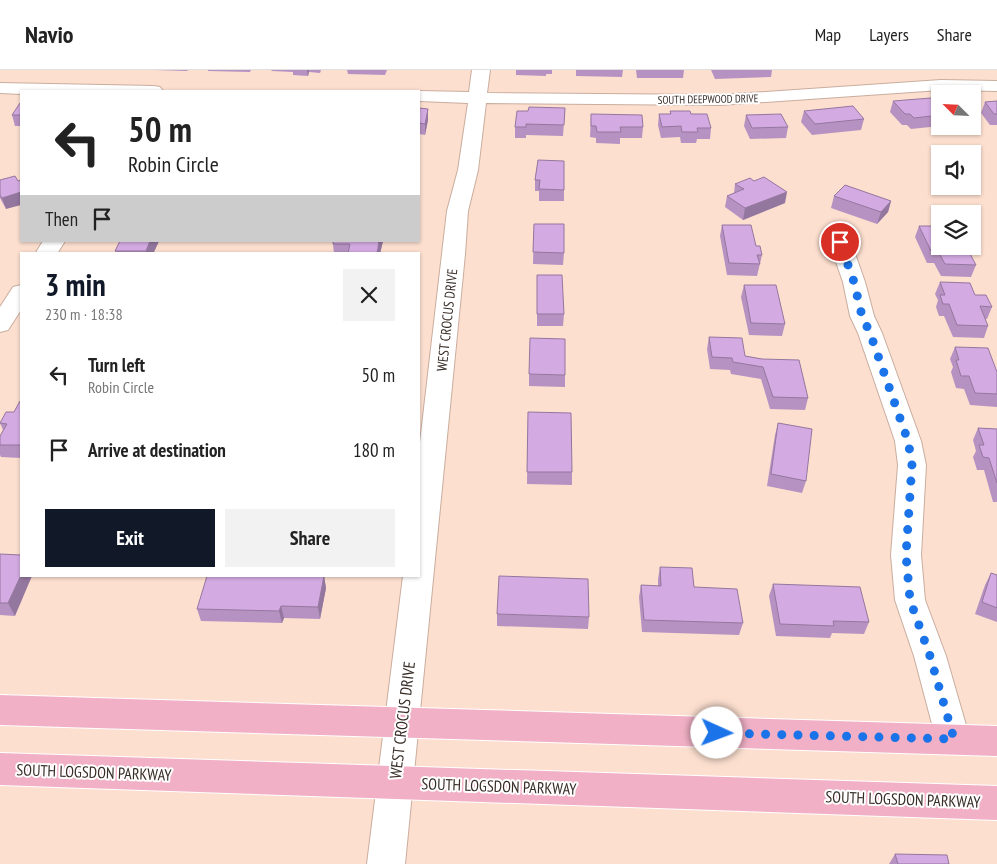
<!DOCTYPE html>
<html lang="en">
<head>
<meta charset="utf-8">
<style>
  body { margin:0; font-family:"PT Sans Narrow",sans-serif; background:#f2f2f2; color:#222; height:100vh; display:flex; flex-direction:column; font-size:19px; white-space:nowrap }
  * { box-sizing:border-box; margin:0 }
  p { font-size:16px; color:#767676 }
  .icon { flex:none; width:28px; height:28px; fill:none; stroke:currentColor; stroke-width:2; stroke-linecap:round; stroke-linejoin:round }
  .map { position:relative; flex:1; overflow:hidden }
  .sheet { position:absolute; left:20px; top:182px; width:400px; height:325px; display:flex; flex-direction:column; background:#fff; border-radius:0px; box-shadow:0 1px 4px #0004 }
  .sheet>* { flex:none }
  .guide { position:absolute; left:20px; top:20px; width:400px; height:152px; border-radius:0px; box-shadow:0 1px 4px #0004; background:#fff; color:#222; overflow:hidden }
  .needle { width:32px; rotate:294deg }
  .fabs { position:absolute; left:931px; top:15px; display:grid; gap:10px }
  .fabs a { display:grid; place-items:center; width:50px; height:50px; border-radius:0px; background:#fff; box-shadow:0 1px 4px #0004; font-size:25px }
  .pin { position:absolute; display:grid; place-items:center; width:42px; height:42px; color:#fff; margin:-21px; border:2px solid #fff; border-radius:50%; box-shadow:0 1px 5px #0007 }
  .me { position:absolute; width:55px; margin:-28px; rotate:92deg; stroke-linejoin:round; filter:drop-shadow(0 0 4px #0008) }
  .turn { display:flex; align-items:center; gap:18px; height:105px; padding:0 25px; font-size:22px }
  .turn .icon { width:65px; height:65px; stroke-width:2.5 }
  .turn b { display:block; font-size:35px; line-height:42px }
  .then { display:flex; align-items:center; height:48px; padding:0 25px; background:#0003; gap:10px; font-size:19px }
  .round { display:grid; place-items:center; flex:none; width:52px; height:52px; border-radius:0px; background:#f2f2f2 }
  .headline { display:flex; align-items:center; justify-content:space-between; height:85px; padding:0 25px }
  h1 { font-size:30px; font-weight:700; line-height:38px; color:#111827 }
  .action { display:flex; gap:10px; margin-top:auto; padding:10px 25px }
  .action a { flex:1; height:58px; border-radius:0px; background:#111827; color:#fff; font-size:20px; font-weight:700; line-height:58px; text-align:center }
  .action a+a { background:#f2f2f2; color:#222 }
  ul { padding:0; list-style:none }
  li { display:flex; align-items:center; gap:15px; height:75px; padding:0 25px }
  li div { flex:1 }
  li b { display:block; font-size:19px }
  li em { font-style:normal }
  header { display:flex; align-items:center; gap:30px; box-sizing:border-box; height:70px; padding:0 25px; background:#fff; border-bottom:1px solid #e0e0e0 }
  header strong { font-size:24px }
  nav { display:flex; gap:28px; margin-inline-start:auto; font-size:18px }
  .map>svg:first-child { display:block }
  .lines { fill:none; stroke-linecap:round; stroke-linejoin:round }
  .minor-casing { stroke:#c9ad9e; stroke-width:2 }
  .major-casing { stroke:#fff; stroke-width:2 }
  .minor { fill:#fff; fill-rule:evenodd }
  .major { fill:#f1b0c5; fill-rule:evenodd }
  .wall { fill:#b692c2 }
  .shaded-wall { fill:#94779e }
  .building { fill:#d4aae2; stroke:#94779e }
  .route { stroke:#1a73e8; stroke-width:9; stroke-dasharray:0 16.2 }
  .labels { text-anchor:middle; stroke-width:4; stroke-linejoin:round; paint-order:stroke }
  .far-street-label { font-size:11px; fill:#382d27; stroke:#fff }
  .street-label { font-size:14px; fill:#382d27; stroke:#fff }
  .near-street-label { font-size:16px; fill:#382d27; stroke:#fff }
</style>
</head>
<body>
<header>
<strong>Navio</strong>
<nav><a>Map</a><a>Layers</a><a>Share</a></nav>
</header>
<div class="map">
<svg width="997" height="794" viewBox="0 0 997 794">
  <rect width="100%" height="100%" fill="#fcdfcf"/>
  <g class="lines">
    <g class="minor-casing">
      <path id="minor" d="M472,0H490L487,23L720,25L941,10L997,11V21L941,20L720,35L486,33L478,100L468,141L465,184L405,794H367L403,506H419V381L447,141L458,100L468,33L419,31V21H417H419L469,22Z
        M0,13L154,16L160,17L163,21H21V24L0,23Z
        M840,166L848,167L851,172L865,212L874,246L882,263L921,371L926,395L921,485L925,530L946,586L970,669L965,680L953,684L941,680L936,669L914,586L895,530L891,485L898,395L895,371L858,263L850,246L843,212L829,172L832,167Z
        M43,171H65L57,184H35Z
        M21,215V240L8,260L0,262V237L13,217Z"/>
    </g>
    <g class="major-casing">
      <path id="major" d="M0,625L997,656V686L0,655Z
        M0,683L997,716V750L0,715Z"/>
    </g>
    <use href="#minor" class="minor"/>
    <use href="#major" class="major"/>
  </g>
  <path class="wall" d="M155,0H188L187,1Z
    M208,0H251L250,2L208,1Z
    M271,0H321L320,3L309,2L308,6L293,5V2L272,1Z
    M347,0H387L385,5L348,4Z
    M516,0H552V4H546V6L516,5Z
    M576,0H623L622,7L576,6Z
    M636,0H684L683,8H637Z
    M711,0H772L771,7L715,9Z
    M893,31L940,37V56L911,59L907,55H902L890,42Z
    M997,31V55H990L981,43L985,32Z
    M21,33V56H15L12,45Z
    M419,38L428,39V50L425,65L419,64Z
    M565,38L563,66L526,65V68H515V57L528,41Z
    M670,41L691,44L711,58L710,69H697L696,73H681L680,67L661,68L658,55L659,44H670Z
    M804,41L864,49L861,60L812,65L801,52Z
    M591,44L643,57L642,68H620V74L596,73V68L590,67Z
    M746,45L788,57L786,68L750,69L744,56Z
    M538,90L564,120V131H539V121H535V110Z
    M0,110L6,139L0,128Z
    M735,114L785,133L743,150L725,137L727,126L734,123Z
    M834,126L891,131L888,142L877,154L831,138Z
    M534,154L564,183L563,195L533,194Z
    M722,155L756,176L762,185L757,206L727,205L720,166Z
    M919,156L976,195L971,207L941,206L934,193H927L915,167Z
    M120,171H159L153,184H116L115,181Z
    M333,171H383L380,184H334L333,174Z
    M537,205L564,244L563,256H537Z
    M940,212L975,225L992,237L987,249H985L988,256L984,268L953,267L944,246H939L936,237L938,230L935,224Z
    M744,215L785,254L782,266L749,265L741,227Z
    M709,267L745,286L762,289L808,328L805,340L770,339L761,309L731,304L730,300L710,299L707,279Z
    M955,277L997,302V337L970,335L964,319L956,318L951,302L953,297L950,289Z
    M529,304L565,305V317L529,316Z
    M21,331V388L1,387L0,385V366L3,360L0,353L14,342Z
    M528,342L572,402V415L527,414Z
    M778,353L806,411L802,423L767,416L775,365Z
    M978,358L997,359V432H993L984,400H977L973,387L976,381L973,370Z
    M0,484L15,546L0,545Z
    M660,497L694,517L743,553L739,565L642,562L639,527L641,515L658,516V509Z
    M991,503L997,505V552L975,544L985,515Z
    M324,506L326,518L320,549L284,548L282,553L201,551L197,539Z
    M773,514L869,552L864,564L832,563L830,568L776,566L769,526Z
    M497,544L589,547L588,559L497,556Z
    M895,784L949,794H889Z"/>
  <path class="shaded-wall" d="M307,0H309V2L308,6Z
    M428,39V50L425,65V54Z
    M21,122V135L6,139L2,128Z
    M787,122L785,133L743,150L745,138Z
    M891,131L888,142L877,154L881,142Z
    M150,171H159L153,184H146V181Z
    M379,171H383L380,184H377Z
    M21,505V506H32L15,546L8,533Z
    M324,506L326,518L320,549L318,537Z
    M281,536L284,548L282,553L279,541Z"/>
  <path class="building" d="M931,28L940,37V45L914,48L910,44H905L893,31Z
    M997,31V44H994L985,32Z
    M20,33H21V45H12Z
    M853,36L864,49L815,54L804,41Z
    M529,37L565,38L564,55L526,54V57H515L517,41H528Z
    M419,38L428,39L425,54L419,53Z
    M670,41H690L691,44H707L711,58H697L698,62H682L681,56L662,57L659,44H671Z
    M591,44L642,45L643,57H620L621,62H597L596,56H591Z
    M781,44L788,57L752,58L746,45Z
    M538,90L564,91V120L539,119L540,110H535Z
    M15,106L18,111L21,110V122L2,128L0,125V110Z
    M764,107L787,122L745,138L727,126L744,119L735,114L750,108L754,111Z
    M845,115L891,131L881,142L834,126Z
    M534,154H564V183L533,182Z
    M722,155H751L756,176H760L762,185H757L760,194L729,193Z
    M919,156H940V176H966L976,195L945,194L938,181H931Z
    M120,171H150L146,181H115Z
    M333,171H379L377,184L348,183L350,174H333Z
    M537,205H562L564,244H537Z
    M940,212L970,213L975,225H986L992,237L980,236L988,256L957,255L949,234H943L940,225H945Z
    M744,215H776L785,254L751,253Z
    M709,267L742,268L745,286L762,289L799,290L808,328L773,327L763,297L733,292L732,288L712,287Z
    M530,268L565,269V305L529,304Z
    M955,277L988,278L997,302V324L975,323L969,306H961L956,290H959Z
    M20,331H21V375H0V366L7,354L0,353L6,342H14Z
    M528,342L571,343L572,402H527Z
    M778,353L812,359L806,411L771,404Z
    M978,358L997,359V413L989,388L983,387L979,375H984Z
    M0,484L21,485V505L8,533H0Z
    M660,497L692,498L694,517L737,519L743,553L644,550L641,515L661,516Z
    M991,503L997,505V538L982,532Z
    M207,506H324L318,537L281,536L279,541L197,539Z
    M499,506L588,509L589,547L497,544Z
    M773,514L860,517L869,552L833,551L834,556L780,554Z
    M895,784L947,785L949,794H898Z"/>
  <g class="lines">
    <path class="route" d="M717,663L954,669L930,586L910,530L906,485L912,394L908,371L870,263L862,246L854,212L840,172"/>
  </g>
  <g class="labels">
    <g class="far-street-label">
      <text transform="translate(708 29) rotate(-1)" y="4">SOUTH DEEPWOOD DRIVE</text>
    </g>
    <g class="street-label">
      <text transform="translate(447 250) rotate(-84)" y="5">WEST CROCUS DRIVE</text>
    </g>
    <g class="near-street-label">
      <text transform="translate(402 650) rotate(-83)" y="6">WEST CROCUS DRIVE</text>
      <text transform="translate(94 702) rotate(2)" y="6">SOUTH LOGSDON PARKWAY</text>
      <text transform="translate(499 716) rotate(2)" y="6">SOUTH LOGSDON PARKWAY</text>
      <text transform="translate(903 729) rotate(2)" y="6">SOUTH LOGSDON PARKWAY</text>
    </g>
  </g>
</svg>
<div class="fabs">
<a><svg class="needle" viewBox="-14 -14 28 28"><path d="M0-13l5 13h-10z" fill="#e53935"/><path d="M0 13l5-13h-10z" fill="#767676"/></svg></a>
<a><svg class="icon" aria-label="sound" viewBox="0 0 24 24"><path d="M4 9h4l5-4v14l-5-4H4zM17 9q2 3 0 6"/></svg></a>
<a><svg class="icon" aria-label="layers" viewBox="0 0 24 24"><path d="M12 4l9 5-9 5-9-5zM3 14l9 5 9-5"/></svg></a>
</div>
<div class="pin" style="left:840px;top:172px;background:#d93025"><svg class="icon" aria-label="arrive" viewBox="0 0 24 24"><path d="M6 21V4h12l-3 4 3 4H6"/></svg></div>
<svg class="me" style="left:717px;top:663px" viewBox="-20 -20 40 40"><circle r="19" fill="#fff"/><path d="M0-13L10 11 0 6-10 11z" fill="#1a73e8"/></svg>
<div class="guide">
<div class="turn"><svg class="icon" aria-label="left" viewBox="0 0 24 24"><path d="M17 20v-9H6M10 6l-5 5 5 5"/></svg><div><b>50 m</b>Robin Circle</div></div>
<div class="then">Then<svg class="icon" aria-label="arrive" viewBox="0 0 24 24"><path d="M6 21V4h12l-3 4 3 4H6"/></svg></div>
</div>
<section class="sheet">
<div class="headline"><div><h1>3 min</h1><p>230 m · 18:38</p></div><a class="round"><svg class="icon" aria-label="close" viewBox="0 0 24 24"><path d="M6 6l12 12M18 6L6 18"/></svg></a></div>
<ul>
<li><svg class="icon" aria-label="left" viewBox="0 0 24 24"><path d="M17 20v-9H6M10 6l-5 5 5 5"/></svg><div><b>Turn left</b><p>Robin Circle</p></div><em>50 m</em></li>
<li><svg class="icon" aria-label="arrive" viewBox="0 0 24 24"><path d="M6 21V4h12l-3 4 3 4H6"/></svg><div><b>Arrive at destination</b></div><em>180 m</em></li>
</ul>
<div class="action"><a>Exit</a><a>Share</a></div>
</section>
</div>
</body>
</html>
